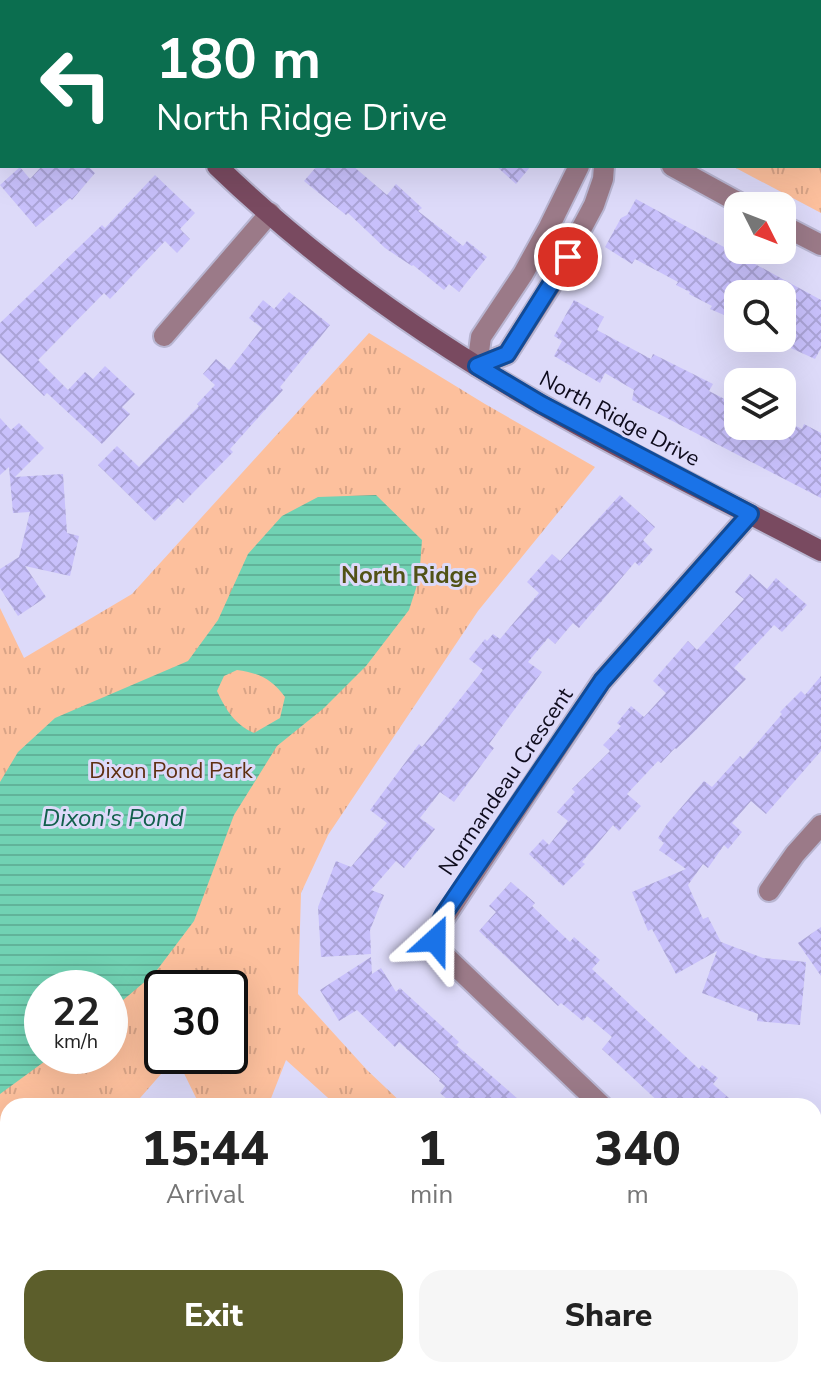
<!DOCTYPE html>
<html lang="en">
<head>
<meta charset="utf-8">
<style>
  body { margin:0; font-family:"Nunito Sans",sans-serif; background:#f6f6f6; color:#222; height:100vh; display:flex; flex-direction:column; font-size:30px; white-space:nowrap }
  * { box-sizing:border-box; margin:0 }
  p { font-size:26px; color:#767676 }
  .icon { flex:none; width:44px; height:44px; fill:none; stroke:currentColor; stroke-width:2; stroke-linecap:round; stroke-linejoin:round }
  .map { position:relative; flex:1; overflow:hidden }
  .sheet { position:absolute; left:0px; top:1098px; width:822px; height:280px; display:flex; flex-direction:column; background:#fff; border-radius:24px 24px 0 0; box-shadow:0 8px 32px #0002 }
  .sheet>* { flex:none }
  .guide { position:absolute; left:0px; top:0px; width:822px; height:168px; box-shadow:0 8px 32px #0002; background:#0b6e4f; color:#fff; overflow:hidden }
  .needle { width:52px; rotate:132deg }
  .controls { position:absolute; left:724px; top:192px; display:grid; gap:16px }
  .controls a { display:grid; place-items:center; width:72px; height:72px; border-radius:16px; background:#fff; box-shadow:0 8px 32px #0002; font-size:40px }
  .speed { position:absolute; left:24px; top:970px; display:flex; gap:16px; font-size:40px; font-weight:700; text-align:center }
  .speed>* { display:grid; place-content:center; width:104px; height:104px; border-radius:50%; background:#fff; box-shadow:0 8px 32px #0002; line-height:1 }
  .speed small { font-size:20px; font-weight:400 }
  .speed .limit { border:4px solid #111; border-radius:12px; background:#fff; color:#111 }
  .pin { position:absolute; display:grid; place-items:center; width:68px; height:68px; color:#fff; margin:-34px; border:4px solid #fff; border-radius:50%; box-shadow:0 2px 8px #0007 }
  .me { position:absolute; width:88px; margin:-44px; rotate:24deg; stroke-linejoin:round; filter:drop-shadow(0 0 6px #0008) }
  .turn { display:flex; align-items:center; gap:28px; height:168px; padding:0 24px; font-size:36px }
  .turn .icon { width:104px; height:104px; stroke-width:2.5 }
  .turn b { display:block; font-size:56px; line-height:68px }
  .eta { display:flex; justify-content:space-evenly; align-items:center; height:136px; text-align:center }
  .eta b { font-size:48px; font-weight:800; line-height:56px }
  .button { display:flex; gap:16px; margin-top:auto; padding:16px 24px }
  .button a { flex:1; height:92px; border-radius:24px; background:#5c5e2b; color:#fff; font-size:32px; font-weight:800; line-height:92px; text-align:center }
  .button a+a { background:#f6f6f6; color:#222 }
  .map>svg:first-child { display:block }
  .grass { fill:url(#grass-tufts); fill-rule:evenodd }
  .water { fill:url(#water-rules); fill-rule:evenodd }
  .building { fill:url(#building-cross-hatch) }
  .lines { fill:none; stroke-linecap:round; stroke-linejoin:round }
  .street-casing { stroke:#b8b5d1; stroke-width:24 }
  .secondary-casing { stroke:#b8b5d1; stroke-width:24 }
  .street { stroke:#9b7a88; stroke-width:20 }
  .secondary { stroke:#794a60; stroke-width:20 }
  .route-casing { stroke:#114b97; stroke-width:20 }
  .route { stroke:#1a73e8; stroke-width:14 }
  .labels { text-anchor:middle; stroke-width:6; stroke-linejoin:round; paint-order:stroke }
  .street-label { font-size:22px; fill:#0e0b1c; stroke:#dddaf9 }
  .park-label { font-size:22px; fill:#5f3012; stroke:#dddaf9 }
  .neighbourhood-label { font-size:24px; font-weight:bold; fill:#515216; stroke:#dddaf9 }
  .water-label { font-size:24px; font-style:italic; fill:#12604c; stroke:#dddaf9 }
</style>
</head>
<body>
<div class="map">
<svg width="821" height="1378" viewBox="0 0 821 1378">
  <defs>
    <pattern id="grass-tufts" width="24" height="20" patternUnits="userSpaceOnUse" patternTransform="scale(2)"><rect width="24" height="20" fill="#fdc09d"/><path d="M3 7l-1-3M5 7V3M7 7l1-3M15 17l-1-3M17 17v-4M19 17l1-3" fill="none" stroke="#d8a487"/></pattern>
    <pattern id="water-rules" width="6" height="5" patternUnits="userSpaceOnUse" patternTransform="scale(2)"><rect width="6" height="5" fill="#71d2b3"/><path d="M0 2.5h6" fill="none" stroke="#61b399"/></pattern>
    <pattern id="building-cross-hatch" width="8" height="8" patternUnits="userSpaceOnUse" patternTransform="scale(2)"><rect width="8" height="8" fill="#c8c0fb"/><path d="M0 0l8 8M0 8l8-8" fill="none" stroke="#aba4d7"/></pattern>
  </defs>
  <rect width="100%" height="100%" fill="#dddaf9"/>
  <path class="grass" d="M815,0H821V213L732,166H820V2H814Z
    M369,333L485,404L595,467L478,611L328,835L301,893L298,994L367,1070L405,1106H337L286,1060L268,1106H200L176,1057L133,1106H8V1231L0,1236V608L24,658L132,594ZM42,988H110V1056H42ZM162,988H230V1056H162Z
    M589,1370H692L698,1378H570Z"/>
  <path class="water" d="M376,495L422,540L419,579L409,610L366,666L324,708L277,746L234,815L194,921L154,974L110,1011V988H42V1056H52L0,1094V782L18,752L55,718L188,661L218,620L248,554L282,516L318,497ZM237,670C259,673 272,679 285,697L280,718L254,733C234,724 226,710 217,691L224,676Z"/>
  <path class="building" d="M42,166H88L95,173L72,200L70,198L36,227L0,185L20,167L30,179Z
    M317,166H353L387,195L396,184L422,208L418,211L463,246L467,241L487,257L459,292L449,284L444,290L413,265L412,266L385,248L348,213L346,215L304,181Z
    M496,166H531L516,184Z
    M155,175L195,213L180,229L190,239L177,253L165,241L110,299L104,293L38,360L68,390L85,372L93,379L105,366L135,394L122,407L130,414L102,444L47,393L44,396L0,353V323L102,225L105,228Z
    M636,199L821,300V348L815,359L782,344V294H738V321L710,309L712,306L689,294L690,292L676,285L678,282L635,259L632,264L605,247L621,218L627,215Z
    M289,292L330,325L280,387L283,390L230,449L233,452L183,503L178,498L155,521L98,465L117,446L139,467L199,406L197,404L215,385L203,374L216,359L229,370L262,328L249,318L263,300L274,309Z
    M574,300L604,317L597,330L651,359L653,354L713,384L709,391L738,406V426H780L792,433L796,426L802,429L804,424L821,433V498L632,400L634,390L605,373L600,383L554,356L562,341L554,336Z
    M0,418L11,430L19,423L44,448L15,477L63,474L67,533L79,536L70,576L25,566L46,597L18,616L0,588V569L19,557L30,512L13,513L9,467L0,475Z
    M620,495L655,527L643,540L653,550L639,566L635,562L579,628L573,623L555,644L548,638L528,662L542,672L489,744L494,748L454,802L440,792L420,818L435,829L404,868L396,861L371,890L384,895L370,930L371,954L321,957L318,907L336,861L351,867L387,823L370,810L419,744L422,747L483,670L469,659L485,639L487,641L493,634L500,639L539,593L527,582L552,554L560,561Z
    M750,574L767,589L776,578L807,605L782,632L774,625L734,668L746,679L692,734L676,749L675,748L661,763L658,761L627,794L641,806L619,831L613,825L582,862L585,864L563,886L529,854L543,839L549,845L568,821L557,812L575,792L572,789L610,751L603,745L621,726L617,723L631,706L644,717L666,693L653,681L688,641L697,650L744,599L735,592Z
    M821,676V751L766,814L751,801L732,823L742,832L728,849L724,845L708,868L703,864L688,885L703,919L708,917L721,942L763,958L806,962L800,1025L757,1021L758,1014L702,993L717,951L676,974L652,929L648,931L632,892L686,869L659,850L664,843L658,838L667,824L704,781L712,787L740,756L743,759L782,714L780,712L801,691L805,695Z
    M511,882L535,903L532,906L570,942L574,937L600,960L592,969L699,1069L702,1065L718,1078L713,1084L738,1106H663L602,1049L612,1037L587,1016L583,1021L561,1003L558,1006L479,931L496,912L489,906Z
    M821,927V976L798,943Z
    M371,957L372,974L381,968L396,992L400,988L459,1042L456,1045L526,1106H455L440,1093L445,1086L439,1081L440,1079L399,1042L395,1047L357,1010L339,1021L320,990Z"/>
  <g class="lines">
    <g class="street-casing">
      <path id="street" d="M440,0L442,2
        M659,2L660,0
        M0,105L2,103
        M672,166L745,206
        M782,225L821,245
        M164,336L270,213
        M477,366L507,354L553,282L594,205L603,179L604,166
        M477,366L481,337L523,274L549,227L579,166
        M769,891L795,854L821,825
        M602,1106L441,952L435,940L437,929L602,681L750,514
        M814,1309L821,1299
        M74,1370L79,1378
        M434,1370L442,1378
        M23,1378L36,1370
        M768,1378L774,1370"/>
    </g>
    <g class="secondary-casing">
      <path id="secondary" d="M45,0L48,2
        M217,166C303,249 401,321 503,382C606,444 715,495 821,551"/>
    </g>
    <use href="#street" class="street"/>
    <use href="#secondary" class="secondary"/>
  </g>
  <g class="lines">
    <g class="route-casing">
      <path id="route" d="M435,940L437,929L444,914L602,681L750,514L541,404L477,366L507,354L568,257"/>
    </g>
    <use href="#route" class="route"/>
  </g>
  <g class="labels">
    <g class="street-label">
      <text transform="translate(620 418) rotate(28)" y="8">North Ridge Drive</text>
      <text transform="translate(505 781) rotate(-56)" y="8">Normandeau Crescent</text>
    </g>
    <g class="park-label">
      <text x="171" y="778">Dixon Pond Park</text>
    </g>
    <g class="neighbourhood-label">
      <text x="409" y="583">North Ridge</text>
    </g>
    <g class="water-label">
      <text x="113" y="826">Dixon's Pond</text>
    </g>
  </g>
</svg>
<div class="controls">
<a><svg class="needle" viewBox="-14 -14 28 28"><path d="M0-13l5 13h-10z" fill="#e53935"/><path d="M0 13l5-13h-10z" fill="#767676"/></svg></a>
<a><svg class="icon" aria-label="search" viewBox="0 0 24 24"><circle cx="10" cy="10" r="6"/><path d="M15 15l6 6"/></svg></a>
<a><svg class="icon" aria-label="layers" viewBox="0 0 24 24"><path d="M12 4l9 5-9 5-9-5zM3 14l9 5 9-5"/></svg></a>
</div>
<div class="speed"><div>22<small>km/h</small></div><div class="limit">30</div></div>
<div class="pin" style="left:568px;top:257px;background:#d93025"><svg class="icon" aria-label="arrive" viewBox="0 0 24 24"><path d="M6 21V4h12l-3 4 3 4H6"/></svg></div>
<svg class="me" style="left:435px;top:940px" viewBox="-20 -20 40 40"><path d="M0-17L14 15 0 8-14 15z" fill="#1a73e8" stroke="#fff" stroke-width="4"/></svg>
<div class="guide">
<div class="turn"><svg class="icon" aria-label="left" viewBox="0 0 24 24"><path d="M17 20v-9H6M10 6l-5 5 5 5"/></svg><div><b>180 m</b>North Ridge Drive</div></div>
</div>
<section class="sheet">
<div class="eta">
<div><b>15:44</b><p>Arrival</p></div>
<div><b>1</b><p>min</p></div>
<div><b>340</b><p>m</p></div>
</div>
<div class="button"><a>Exit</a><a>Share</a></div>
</section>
</div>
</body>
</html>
